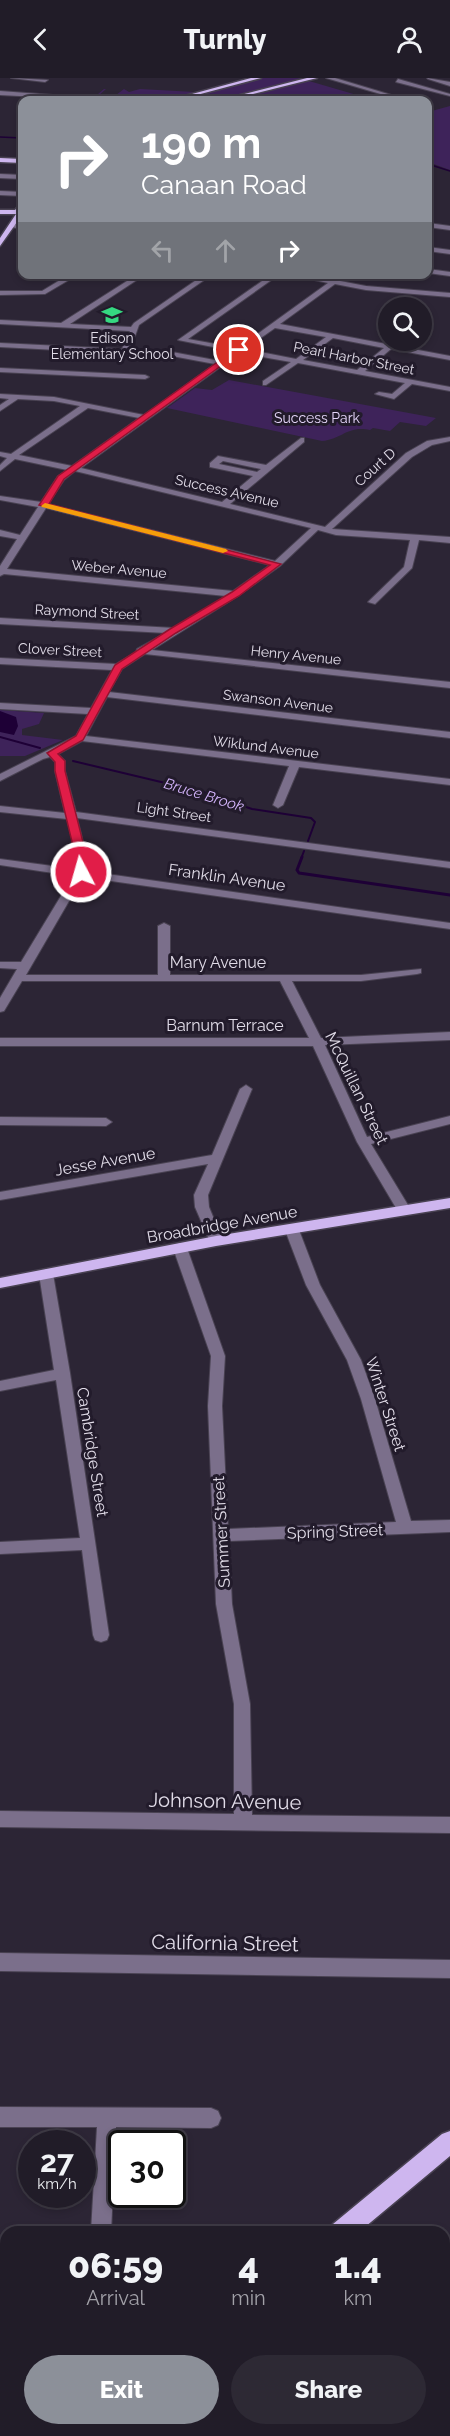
<!DOCTYPE html>
<html lang="en">
<head>
<meta charset="utf-8">
<style>
  body { margin:0; font-family:Raleway,sans-serif; background:#2d2934; color:#f1f3f6; height:100vh; display:flex; flex-direction:column; font-size:22px; white-space:nowrap }
  * { box-sizing:border-box; margin:0 }
  p { font-size:20px; color:#a2a1a8 }
  .icon { flex:none; width:33px; height:33px; fill:none; stroke:currentColor; stroke-width:2; stroke-linecap:round; stroke-linejoin:round }
  .map { position:relative; flex:1; overflow:hidden }
  .drawer { position:absolute; left:0px; top:2148px; width:450px; height:210px; display:flex; flex-direction:column; background:#211c28; border-radius:18px 18px 0 0; box-shadow:0 3px 9px #0003,0 0 0 2px #3e3a45 }
  .drawer>* { flex:none }
  .guide { position:absolute; left:18px; top:18px; width:414px; height:183px; border-radius:12px; box-shadow:0 3px 9px #0003,0 0 0 2px #3e3a45; background:#8c9099; color:#fff; overflow:hidden }
  .buttons { position:absolute; left:378px; top:219px; display:grid; gap:12px }
  .buttons a { display:grid; place-items:center; width:54px; height:54px; border-radius:50%; background:#211c28; box-shadow:0 3px 9px #0003,0 0 0 2px #3e3a45; font-size:30px }
  .speed { position:absolute; left:18px; top:2052px; display:flex; gap:12px; font-size:30px; font-weight:700; text-align:center }
  .speed>* { display:grid; place-content:center; width:78px; height:78px; border-radius:50%; background:#211c28; box-shadow:0 3px 9px #0003,0 0 0 2px #3e3a45; line-height:1 }
  .speed small { font-size:15px; font-weight:400 }
  .speed .limit { border:3px solid #111; border-radius:9px; background:#fff; color:#111 }
  .pin { position:absolute; display:grid; place-items:center; width:51px; height:51px; color:#fff; margin:-26px; border:3px solid #fff; border-radius:50%; box-shadow:0 2px 6px #0007 }
  .me { position:absolute; width:66px; margin:-33px; rotate:354deg; stroke-linejoin:round; filter:drop-shadow(0 0 4px #0008) }
  .turn { display:flex; align-items:center; gap:21px; height:126px; padding:0 24px; font-size:27px }
  .turn .icon { width:78px; height:78px; stroke-width:2.5 }
  .turn b { display:block; font-size:42px; line-height:51px }
  .lanes { display:flex; align-items:center; height:57px; padding:0 24px; background:#0003; justify-content:center; gap:30px; direction:ltr }
  .lanes .off { opacity:.35 }
  .eta { display:flex; justify-content:space-evenly; align-items:center; height:102px; text-align:center }
  .eta b { font-size:36px; font-weight:800; line-height:42px }
  .action { display:flex; gap:12px; margin-top:auto; padding:12px 24px }
  .action a { flex:1; height:69px; border-radius:36px; background:#8c9099; color:#fff; font-size:24px; font-weight:800; line-height:69px; text-align:center }
  .action a+a { background:#2d2934; color:#f1f3f6 }
  header { display:flex; justify-content:space-between; align-items:center; height:78px; padding:0 24px; background:#211c28; font-size:27px; font-weight:800 }
  .map>svg:first-child { display:block }
  .green { fill:#3e235a }
  .water { fill:#1e0036 }
  .lines { fill:none; stroke-linecap:round; stroke-linejoin:round }
  .stream-far2 { stroke:#1e0036; stroke-width:1.5 }
  .stream-far1 { stroke:#1e0036; stroke-width:2 }
  .stream { stroke:#1e0036; stroke-width:3 }
  .minor-casing { stroke:#494252; stroke-width:2 }
  .major-casing { stroke:#494252; stroke-width:3 }
  .minor { fill:#7b6f8b; fill-rule:evenodd }
  .major { fill:#ceb6ef; fill-rule:evenodd }
  .route { fill:#e11d48; stroke:#92132f; stroke-width:1.5 }
  .slow { fill:#f59e0b }
  .labels { text-anchor:middle; stroke-width:6; stroke-linejoin:round; paint-order:stroke }
  .far-poi-label { font-size:14px; fill:#e1dce8; stroke:#221b2b }
  .far-street-label { font-size:14px; fill:#e1dce8; stroke:#221b2b }
  .far-park-label { font-size:14px; fill:#e4d5f9; stroke:#221b2b }
  .far-water-label { font-size:15px; font-style:italic; fill:#d2b3fa; stroke:#221b2b }
  .street-label { font-size:16px; fill:#e1dce8; stroke:#221b2b }
  .near-street-label { font-size:20px; fill:#e1dce8; stroke:#221b2b }
</style>
</head>
<body>
<header><svg class="icon" aria-label="back" viewBox="0 0 24 24"><path d="M15 5l-7 7 7 7"/></svg>Turnly<svg class="icon" aria-label="person" viewBox="0 0 24 24"><circle cx="12" cy="8" r="4"/><path d="M4 21q1-7 8-7t8 7"/></svg></header>
<div class="map">
<svg width="450" height="2358" viewBox="0 0 450 2358">
  <rect width="100%" height="100%" fill="#2c2535"/>
  <path class="green" d="M262,0H310L221,22H179Z
    M309,3L374,22H232Z
    M104,11H106L97,19L112,20L124,11L129,14L140,11L195,14L167,22L92,21Z
    M450,28V92L428,84V34Z
    M229,302L436,340L426,348L400,344L390,353L373,350L370,352C348,347 342,361 322,363L167,330L195,310L212,312Z
    M0,632L44,635L39,646L22,651V657L63,662L25,678H0Z"/>
  <path class="water" d="M0,633L16,639L18,648L14,657L0,654Z"/>
  <g class="lines">
    <path class="stream-far2" d="M0,59L22,60
      M428,86L450,93"/>
    <path class="stream-far1" d="M0,659L40,670
      M73,683L203,714L252,731L311,740L315,744L308,763
      M301,781L304,773"/>
    <path class="stream" d="M302,779L297,792L299,795L450,817"/>
    <g class="minor-casing">
      <path id="minor" d="M11,0L48,2L45,4Z
        M326,0H335L408,22H401Z
        M427,0L450,4V8L428,1Z
        M398,1L450,16V18L396,4Z
        M0,13L93,20L96,22L0,17Z
        M188,17L203,21L204,22L186,20Z
        M0,96L22,97V101L0,100Z
        M0,113L22,114V118L0,117Z
        M428,145L450,148V152L428,149Z
        M13,146L22,147V151L11,149Z
        M428,169L450,172V176L428,173Z
        M428,191L450,194V198L428,195Z
        M70,196H79L45,216L0,217V213H42Z
        M138,196H146L70,246L131,249L134,245L205,196H213L139,247L130,272L172,274L220,283L233,273L178,262L272,196H280L188,261L238,270L328,205L287,196H304L366,208L450,215V219L366,212L335,206L280,246L450,278V282L391,271L365,293L450,309V313L412,306L394,321L375,316L379,314L392,316L405,305L298,285L266,307H263V303L291,284L240,275L81,390L222,424L253,398L210,389V385L218,378L266,387L301,360H304V364L230,426L325,449L406,375L427,363L450,359V363L432,367L412,379L332,451L450,459V465L419,462L412,490L375,526L368,524L404,489L410,462L336,457L318,452L280,488L238,518L152,572L450,604V610L145,576L122,591L109,614L450,654V660L107,619L86,658L450,701V707L299,689L283,727L278,730L273,727L289,688L82,663L58,676L65,683V693L76,734L450,784V790L77,740L84,768L86,793L450,845V851L83,799L26,897H158V848L164,845L170,848V897H361L421,891V895L417,896L361,903H292L321,960L450,954V962L325,967L367,1059L450,1038V1046L371,1066L411,1132L409,1135H399L357,1064L313,968H0V960H309L280,903H22L4,933L0,934V920L17,891L0,890V884H21L73,798L0,787V781L75,791L74,768L67,741L0,734V728L65,735L55,693V684L50,679L43,681L0,703V696L76,658L88,636L0,631V625L91,630L112,592L0,586V580L116,586L136,574L137,571L166,555L0,546V540L174,550L226,518L4,496L0,498V488L17,461L0,458V452L20,457L38,429L0,422V418L41,424L58,398L67,392L15,381L0,393V387L7,380L0,378V374L11,376L80,328L54,323L18,321L0,333V327L9,321L0,320V316L54,319L144,337L215,286L172,278L0,269V265L122,271L130,253L0,246V242L61,245ZM275,250L326,259L296,281L245,271ZM333,260L384,270L357,292L303,282ZM88,330L139,340L72,388L19,377ZM223,383L261,391L257,394L219,386ZM75,393L311,450L275,483L48,426L64,402ZM46,430L270,487L233,513L7,491Z
        M0,290L145,297L149,299L145,301L0,294Z
        M246,1007L252,1011L208,1117L209,1129L223,1163L221,1166H211L195,1129L194,1117L208,1086L0,1122V1114L212,1077L240,1011Z
        M0,1039L106,1040L112,1044L106,1048L0,1047Z
        M292,1147L299,1152L320,1207L361,1282L375,1321L411,1443L450,1442V1454L229,1463L232,1526L250,1626L252,1737L450,1739V1755L0,1749V1733L234,1736V1626L216,1526L208,1328L211,1278L173,1170L175,1167L180,1165L187,1170L225,1278L222,1328L228,1451L396,1444L361,1321L347,1282L306,1207L285,1152Z
        M46,1191L53,1196L70,1295L109,1557L107,1562L101,1564L95,1562L93,1557L82,1472L0,1476V1464L80,1460L56,1302L0,1313V1303L54,1292L39,1196Z
        M0,1875L450,1882V1900L0,1893Z
        M0,2029L211,2030L218,2033L221,2040L218,2047L211,2050L116,2049L111,2154H91L97,2049H0Z
        M444,2348L449,2358H426L423,2352H444Z"/>
    </g>
    <g class="major-casing">
      <path id="major" d="M251,0H261L178,22H170Z
        M307,0H317L229,22H221Z
        M0,80L22,81V85L0,84Z
        M22,124V137L0,168V160L16,136H0V132H15Z
        M450,1120V1130L216,1168L0,1210V1200L216,1158Z
        M450,2053V2078L359,2154H330L333,2146L442,2056Z
        M85,2352H114L112,2358H83Z"/>
    </g>
    <use href="#minor" class="minor"/>
    <use href="#major" class="major"/>
  </g>
  <path class="route" d="M237,270L243,272L64,401L49,426L281,486L239,518L176,555L122,591L83,662L58,676L65,683V693L84,768L86,794L81,798L77,797L73,768L55,693V684L47,675L76,658L115,587L170,551L232,514L270,487L39,427L58,398Z"/>
  <path class="slow" d="M45,425L226,471L228,473L223,475L42,429L41,428Z"/>
  <defs>
    <g id="school-bare" transform="scale(1.62)"><path d="M0-5L7-2L0 1L-7-2ZM-4 1L0 2.5L4 1V4Q0 6-4 4Z" fill="#35d881" stroke="#221b2b" stroke-width="2.5" paint-order="stroke"/></g>
  </defs>
  <g fill-rule="evenodd">
    <use href="#school-bare" x="112" y="237"/>
  </g>
  <g class="labels">
    <g class="far-poi-label">
      <text x="112" y="265">Edison<tspan x="112" dy="16">Elementary School</tspan></text>
    </g>
    <g class="far-street-label">
      <text transform="translate(354 280) rotate(11)" y="5">Pearl Harbor Street</text>
      <text transform="translate(375 389) rotate(-42)" y="5">Court D</text>
      <text transform="translate(227 413) rotate(13)" y="5">Success Avenue</text>
      <text transform="translate(119 491) rotate(5)" y="5">Weber Avenue</text>
      <text transform="translate(87 534) rotate(3)" y="5">Raymond Street</text>
      <text transform="translate(60 572) rotate(3)" y="5">Clover Street</text>
      <text transform="translate(296 577) rotate(6)" y="5">Henry Avenue</text>
      <text transform="translate(278 623) rotate(7)" y="5">Swanson Avenue</text>
      <text transform="translate(266 669) rotate(7)" y="5">Wiklund Avenue</text>
      <text transform="translate(174 734) rotate(8)" y="5">Light Street</text>
    </g>
    <g class="far-park-label">
      <text x="317" y="345">Success Park</text>
    </g>
    <g class="far-water-label">
      <text transform="translate(204 717) rotate(17)" y="5">Bruce Brook</text>
    </g>
    <g class="street-label">
      <text transform="translate(227 799) rotate(8)" y="6">Franklin Avenue</text>
      <text x="218" y="890">Mary Avenue</text>
      <text x="225" y="953">Barnum Terrace</text>
      <text transform="translate(357 1010) rotate(64)" y="6">McQuillan Street</text>
      <text transform="translate(105 1083) rotate(-10)" y="6">Jesse Avenue</text>
      <text transform="translate(222 1146) rotate(-10)" y="6">Broadbridge Avenue</text>
      <text transform="translate(386 1326) rotate(72)" y="6">Winter Street</text>
      <text transform="translate(93 1374) rotate(81)" y="6">Cambridge Street</text>
      <text transform="translate(335 1453) rotate(-2)" y="6">Spring Street</text>
      <text transform="translate(221 1454) rotate(-93)" y="6">Summer Street</text>
    </g>
    <g class="near-street-label">
      <text transform="translate(225 1723) rotate(1)" y="7">Johnson Avenue</text>
      <text transform="translate(225 1865) rotate(1)" y="7">California Street</text>
    </g>
  </g>
</svg>
<div class="buttons">
<a><svg class="icon" aria-label="search" viewBox="0 0 24 24"><circle cx="10" cy="10" r="6"/><path d="M15 15l6 6"/></svg></a>
</div>
<div class="speed"><div>27<small>km/h</small></div><div class="limit">30</div></div>
<div class="pin" style="left:239px;top:272px;background:#d93025"><svg class="icon" aria-label="arrive" viewBox="0 0 24 24"><path d="M6 21V4h12l-3 4 3 4H6"/></svg></div>
<svg class="me" style="left:81px;top:794px" viewBox="-20 -20 40 40"><circle r="17" fill="#e11d48" stroke="#fff" stroke-width="3"/><path d="M0-11L8 9 0 5-8 9z" fill="#fff"/></svg>
<div class="guide">
<div class="turn"><svg class="icon" aria-label="right" viewBox="0 0 24 24"><path d="M7 20v-9h11M14 6l5 5-5 5"/></svg><div><b>190 m</b>Canaan Road</div></div>
<div class="lanes"><svg class="icon off" aria-label="left" viewBox="0 0 24 24"><path d="M17 20v-9H6M10 6l-5 5 5 5"/></svg><svg class="icon off" aria-label="ahead" viewBox="0 0 24 24"><path d="M12 20V5M6 11l6-6 6 6"/></svg><svg class="icon" aria-label="right" viewBox="0 0 24 24"><path d="M7 20v-9h11M14 6l5 5-5 5"/></svg></div>
</div>
<section class="drawer">
<div class="eta">
<div><b>06:59</b><p>Arrival</p></div>
<div><b>4</b><p>min</p></div>
<div><b>1.4</b><p>km</p></div>
</div>
<div class="action"><a>Exit</a><a>Share</a></div>
</section>
</div>
</body>
</html>
